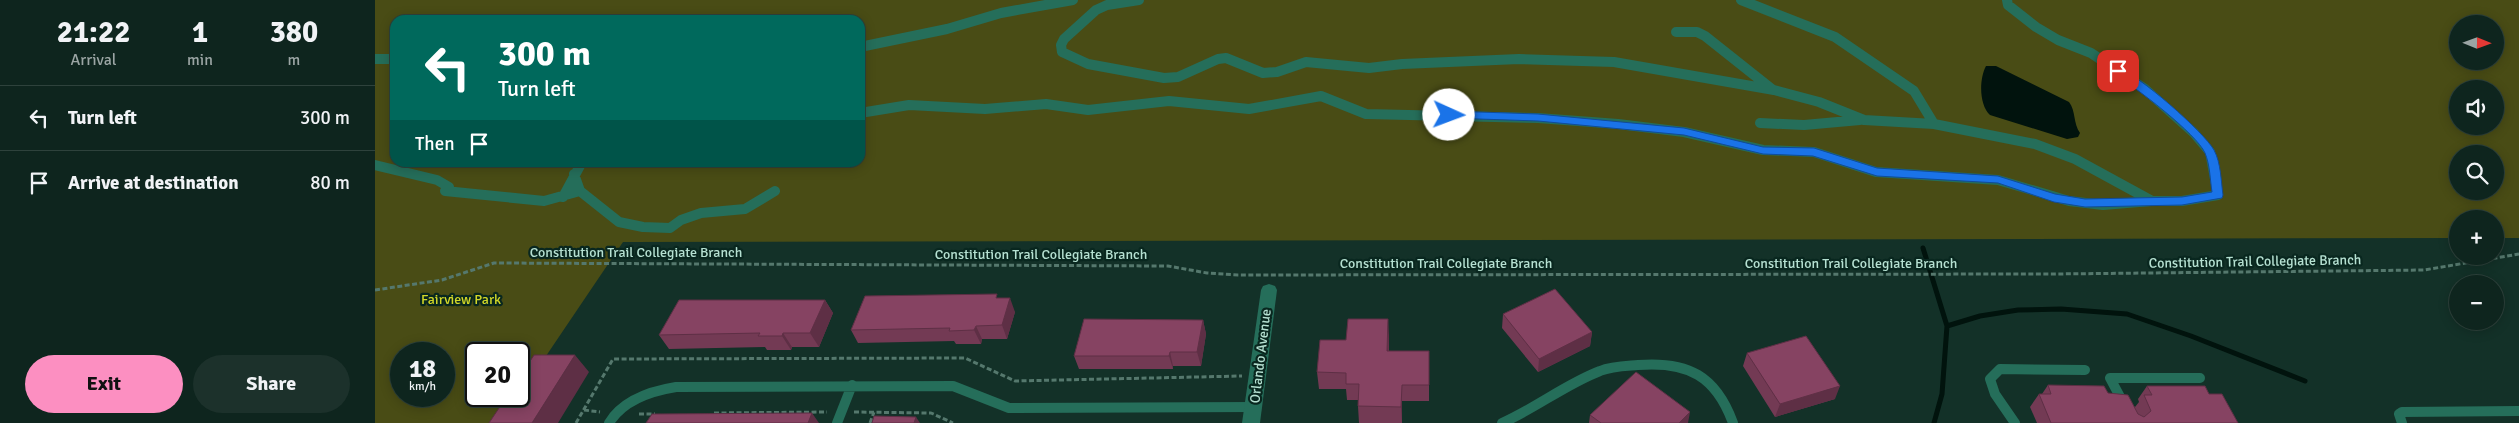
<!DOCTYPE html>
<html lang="en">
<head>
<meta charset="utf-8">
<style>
  body { margin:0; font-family:Signika,sans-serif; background:#1c312b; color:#f1f3f6; height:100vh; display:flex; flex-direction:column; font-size:19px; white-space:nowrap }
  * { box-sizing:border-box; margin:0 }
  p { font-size:16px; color:#9ba5a4 }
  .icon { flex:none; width:28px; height:28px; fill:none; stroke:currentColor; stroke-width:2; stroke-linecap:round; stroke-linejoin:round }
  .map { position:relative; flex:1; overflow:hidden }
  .sheet { display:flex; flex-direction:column; background:#0e251e; width:375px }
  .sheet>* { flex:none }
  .hud { position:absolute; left:15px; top:15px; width:475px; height:152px; border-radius:15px; box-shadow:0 2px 12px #0003,0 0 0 1px #2e423c; background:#00695c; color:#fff; overflow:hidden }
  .needle { width:32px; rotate:91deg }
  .controls { position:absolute; left:2074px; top:15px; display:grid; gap:10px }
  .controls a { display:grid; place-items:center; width:55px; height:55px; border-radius:50%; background:#0e251e; box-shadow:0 2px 12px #0003,0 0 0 1px #2e423c; font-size:25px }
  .speed { position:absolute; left:15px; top:342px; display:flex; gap:10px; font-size:25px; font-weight:700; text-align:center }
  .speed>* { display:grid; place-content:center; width:65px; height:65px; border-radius:50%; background:#0e251e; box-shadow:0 2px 12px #0003,0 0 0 1px #2e423c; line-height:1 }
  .speed small { font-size:12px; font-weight:400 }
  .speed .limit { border:2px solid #111; border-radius:8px; background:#fff; color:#111 }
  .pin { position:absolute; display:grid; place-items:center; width:42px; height:42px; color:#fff; margin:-21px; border-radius:10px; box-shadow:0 2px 8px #0006 }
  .me { position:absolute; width:55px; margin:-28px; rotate:92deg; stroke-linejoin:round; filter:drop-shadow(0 0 4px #0008) }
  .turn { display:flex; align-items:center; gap:18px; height:105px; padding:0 25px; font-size:22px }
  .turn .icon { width:65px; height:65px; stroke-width:2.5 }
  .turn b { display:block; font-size:35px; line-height:42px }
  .then { display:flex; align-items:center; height:48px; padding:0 25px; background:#0003; gap:10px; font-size:19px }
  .eta { display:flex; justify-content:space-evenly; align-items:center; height:85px; text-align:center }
  .eta b { font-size:30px; font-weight:800; line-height:35px }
  .button { display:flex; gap:10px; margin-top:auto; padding:10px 25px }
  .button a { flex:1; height:58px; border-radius:30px; background:#fc8fc1; color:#111; font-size:20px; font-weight:800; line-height:58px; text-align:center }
  .button a+a { background:#1c312b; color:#f1f3f6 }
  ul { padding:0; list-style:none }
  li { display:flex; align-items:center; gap:15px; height:65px; padding:0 25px; border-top:1px solid #2e423c }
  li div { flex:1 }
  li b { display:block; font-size:19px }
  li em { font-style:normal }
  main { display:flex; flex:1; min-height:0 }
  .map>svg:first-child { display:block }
  .green { fill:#494c15; fill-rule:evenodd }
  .water { fill:#01130d }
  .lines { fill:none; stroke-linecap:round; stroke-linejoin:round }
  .stream { stroke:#01130d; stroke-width:5 }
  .path { stroke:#55786d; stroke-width:3; stroke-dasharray:5 2.5; stroke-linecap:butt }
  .service { stroke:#256e5a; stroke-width:10 }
  .minor { fill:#256e5a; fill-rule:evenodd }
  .wall { fill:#733a54 }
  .shaded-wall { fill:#5e2f45 }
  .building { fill:#864362; stroke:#5e2f45 }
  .route { fill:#1a73e8; stroke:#114b97 }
  .labels { text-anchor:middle; stroke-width:4.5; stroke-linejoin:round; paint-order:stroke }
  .street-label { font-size:14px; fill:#b6e1d2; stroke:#09271f }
  .park-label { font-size:14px; fill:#d2d828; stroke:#09271f }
</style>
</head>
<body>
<main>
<section class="sheet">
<div class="eta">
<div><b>21:22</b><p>Arrival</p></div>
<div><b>1</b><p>min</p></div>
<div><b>380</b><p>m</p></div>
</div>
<ul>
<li><svg class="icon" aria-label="left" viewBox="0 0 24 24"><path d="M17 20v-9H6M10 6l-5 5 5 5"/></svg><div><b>Turn left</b></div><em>300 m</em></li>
<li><svg class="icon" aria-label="arrive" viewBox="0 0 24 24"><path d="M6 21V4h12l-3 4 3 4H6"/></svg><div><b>Arrive at destination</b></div><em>80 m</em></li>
</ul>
<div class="button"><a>Exit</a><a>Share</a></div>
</section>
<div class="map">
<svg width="2144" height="423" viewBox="0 0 2144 423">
  <rect width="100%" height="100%" fill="#133128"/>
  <path class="green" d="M0,0H2144V238H2120V219H2082V238L248,242L144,396V354H101V396H143L125,423H0ZM20,20H485V162H20ZM2082,24H2120V61H2082ZM2082,89H2120V126H2082ZM2082,154H2120V191H2082ZM26,354H69V396H26Z"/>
  <path class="water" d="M1611,66H1621L1694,102C1701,111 1698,123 1705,133L1703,137L1692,139L1615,115C1604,105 1604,79 1611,66Z"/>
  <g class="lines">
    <path class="stream" d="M1548,248L1572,326
      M1559,423L1567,394L1572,326L1605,316L1643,310L1686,309L1752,314L1816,336L1930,381"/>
    <path class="path" d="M0,290L67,280L119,263L793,266L832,273L863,275L1679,274L2049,270L2144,254
      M209,410L225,412
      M479,412L556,413L578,423
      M339,413L452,412
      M264,414H280
      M201,423L238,359L590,358L640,381L867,376
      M495,423L499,412"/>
    <path class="service" d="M764,0L732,5L721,10L689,39L686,45L687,52L713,64L789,78L803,77L843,59L851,58L888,73L902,72L931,62L994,68L1027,64L1144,59L1239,62L1399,90L1444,102L1489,120L1559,124L1660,144L1700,159L1777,201H1807L1843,195L1835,152L1819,133L1770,89L1716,53L1683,40L1661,27L1633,5L1632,0
      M1366,0L1460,37L1539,91L1559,124
      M1301,32H1322L1330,36L1398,90
      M485,47L572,29L626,13L698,0
      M0,59H20
      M485,113L534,105L610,109L671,104L713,110L794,101L874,109L946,96L991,114L1163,118L1243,124L1309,132L1388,150L1439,152L1501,172L1623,180L1694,201L1728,205L1776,201
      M1385,123L1429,125L1485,120
      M0,165L62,180L74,187L70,191L169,201L205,191
      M199,174L205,191L244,222L268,227L295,228L306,220L326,213L370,209L400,191
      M188,197L207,162
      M234,423C248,400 276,391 301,387L578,386L634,408L878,407
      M462,423L477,385
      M1127,423C1161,408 1191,384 1225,371C1237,366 1251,366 1263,365C1313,361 1341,376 1358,423
      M1640,423L1620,394L1615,379L1625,369L1710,370
      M1759,423L1735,378H1825
      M2027,423L2024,414L2027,412L2144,411"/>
    <path class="minor" d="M894,284L900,286L902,290L885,423H867L886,290L888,286Z"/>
  </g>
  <path class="wall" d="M624,298L640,312L632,339H607L606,344H581L579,341L483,343L476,330Z
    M450,300L458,313L444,347H417L416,350H392L390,347L294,349L284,335Z
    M1128,314L1217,332L1215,346L1163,372L1127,328Z
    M828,320L831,334L826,366H798V369H704L699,356Z
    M1014,335V351L1054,368V401H1027V423H984L983,406V400H972L971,389H944L942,372Z
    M1372,353L1460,399L1400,417L1368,366Z
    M1673,385L1733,393L1760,407L1764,402L1763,399L1772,386L1834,394L1863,423H1662L1655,407L1664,394H1667Z
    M1215,415L1313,423H1214Z"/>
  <path class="shaded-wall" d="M635,298L640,312L632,339L627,325Z
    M450,300L458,313L444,347L435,333Z
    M1013,319L1014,335L1013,368L1012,351Z
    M828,320L831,334L826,366L822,352Z
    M601,326L607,339L606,344L599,330Z
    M1217,332L1215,346L1163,372L1164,359Z
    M408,333L417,347L416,350L407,336Z
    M795,352L798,366V369L794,356Z
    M200,355L214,372L183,423H157Z
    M1027,385V423L1026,407Z
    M1465,386L1460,399L1400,417L1405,404Z
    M1315,412L1313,423H1304Z
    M437,413L444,423H433Z
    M541,417L545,423H539Z"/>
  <path class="building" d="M1180,289L1217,332L1164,359L1128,314Z
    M622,294L621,298H635L627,325L601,326L599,330L574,331L575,328L476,330L490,296Z
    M304,300H450L435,333H408L407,336H383L385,333L284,335Z
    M709,319L828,320L822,352H795L794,356H699Z
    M973,319H1013L1012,351H1054V385H1027L1026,407L983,406L984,384H971V373L942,372L945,340H971Z
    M1431,336L1465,386L1405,404L1372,353Z
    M159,355H200L157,423H114L132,396H144V378Z
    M1261,372L1315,412L1304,423H1226L1215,415Z
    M1673,385L1729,386L1733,393L1753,395L1763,414L1769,417L1776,411L1769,395H1777L1772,386H1830L1834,394H1847L1863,423H1676L1664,394H1676Z
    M437,413L433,423H271L277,414Z
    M499,416L541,417L539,423H497Z"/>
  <path class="route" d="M1743,68C1763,74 1829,132 1839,150C1846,163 1846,181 1848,195L1847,198L1807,205L1710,207L1679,202L1623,183L1502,176L1438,156L1388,154L1309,135L1163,121L1074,118L1069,115L1074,111L1163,114L1309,128L1388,147L1439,148L1502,168L1623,176L1680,194L1710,199L1807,197L1837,192C1835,179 1835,165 1830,153C1822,134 1759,86 1739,74L1738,71Z"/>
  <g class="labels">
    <g class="street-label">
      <text x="261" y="257">Constitution Trail Collegiate Branch</text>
      <text x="666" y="259">Constitution Trail Collegiate Branch</text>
      <text transform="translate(1880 261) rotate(-1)" y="5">Constitution Trail Collegiate Branch</text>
      <text x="1071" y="268">Constitution Trail Collegiate Branch</text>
      <text x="1476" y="268">Constitution Trail Collegiate Branch</text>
      <text transform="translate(885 356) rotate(-83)" y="5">Orlando Avenue</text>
    </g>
    <g class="park-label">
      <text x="86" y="304">Fairview Park</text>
    </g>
  </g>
</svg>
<div class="controls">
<a><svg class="needle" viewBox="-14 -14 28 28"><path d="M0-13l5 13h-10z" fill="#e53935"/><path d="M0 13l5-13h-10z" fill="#9ba5a4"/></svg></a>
<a><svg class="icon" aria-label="sound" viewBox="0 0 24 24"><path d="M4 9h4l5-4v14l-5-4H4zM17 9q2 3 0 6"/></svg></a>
<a><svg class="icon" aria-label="search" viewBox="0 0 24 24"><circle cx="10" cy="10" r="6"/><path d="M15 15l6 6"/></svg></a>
<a>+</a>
<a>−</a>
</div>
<div class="speed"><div>18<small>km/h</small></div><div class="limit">20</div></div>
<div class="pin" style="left:1743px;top:71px;background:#d93025"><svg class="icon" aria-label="arrive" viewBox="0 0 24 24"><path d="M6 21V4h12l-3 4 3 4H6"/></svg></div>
<svg class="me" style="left:1074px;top:115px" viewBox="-20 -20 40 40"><circle r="19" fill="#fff"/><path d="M0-13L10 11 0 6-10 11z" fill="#1a73e8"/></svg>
<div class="hud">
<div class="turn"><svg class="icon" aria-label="left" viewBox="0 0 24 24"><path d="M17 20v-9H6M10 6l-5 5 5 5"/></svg><div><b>300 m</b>Turn left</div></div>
<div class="then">Then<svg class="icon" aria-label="arrive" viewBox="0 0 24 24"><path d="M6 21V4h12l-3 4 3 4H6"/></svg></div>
</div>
</div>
</main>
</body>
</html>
